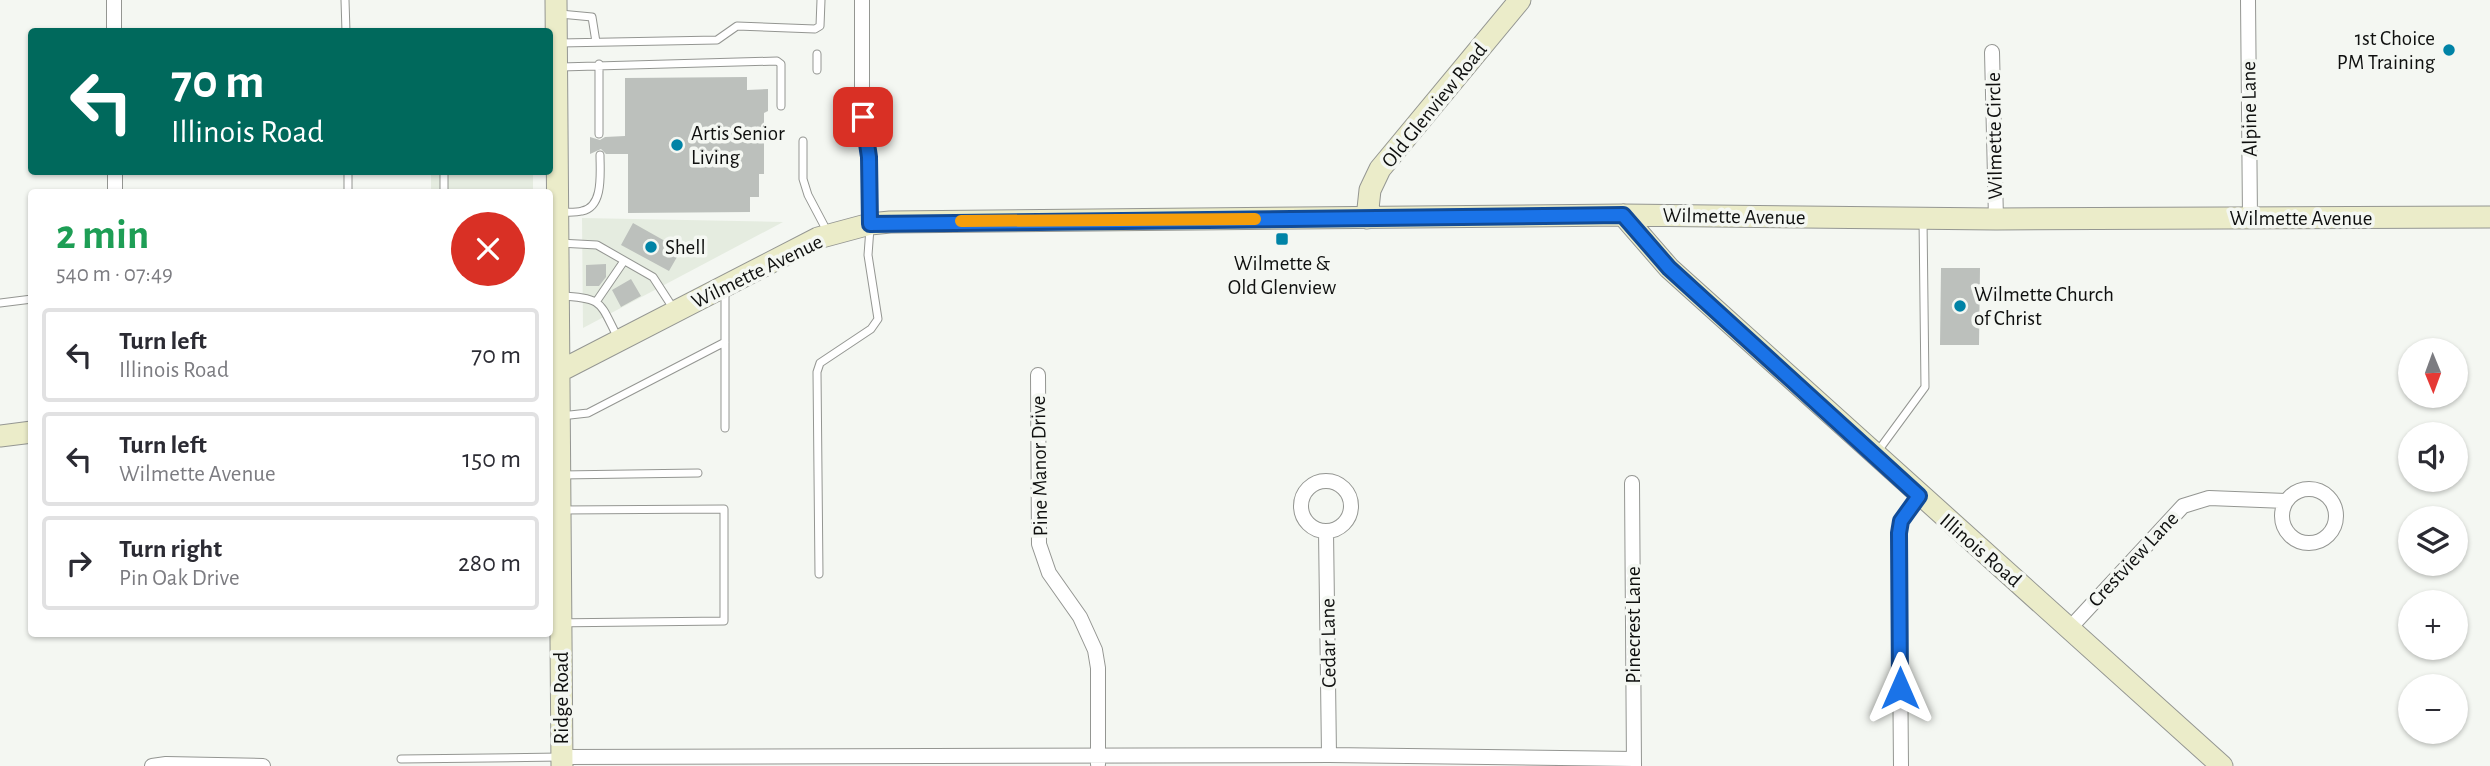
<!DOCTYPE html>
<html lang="en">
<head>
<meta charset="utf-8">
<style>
  body { margin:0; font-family:"Alegreya Sans",sans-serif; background:#f2f2f3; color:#2b2b33; height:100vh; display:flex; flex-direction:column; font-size:26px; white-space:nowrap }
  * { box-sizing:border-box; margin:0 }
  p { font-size:23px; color:#7c7c81 }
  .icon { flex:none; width:38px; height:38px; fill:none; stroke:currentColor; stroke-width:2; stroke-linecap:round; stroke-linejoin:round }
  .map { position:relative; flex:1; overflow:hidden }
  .panel { position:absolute; left:28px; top:189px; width:525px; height:448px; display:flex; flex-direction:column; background:#fff; border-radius:7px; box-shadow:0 2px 5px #0004 }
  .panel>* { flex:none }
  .hud { position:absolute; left:28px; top:28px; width:525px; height:147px; border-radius:7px; box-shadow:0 2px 5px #0004; background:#00695c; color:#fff; overflow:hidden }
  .needle { width:46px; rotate:179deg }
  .buttons { position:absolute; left:2398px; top:338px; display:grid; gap:14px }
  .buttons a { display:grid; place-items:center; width:70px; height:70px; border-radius:50%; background:#fff; box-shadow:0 2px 5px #0004; font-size:35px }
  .pin { position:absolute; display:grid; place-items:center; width:60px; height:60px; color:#fff; margin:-30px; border-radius:14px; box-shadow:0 4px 10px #0006 }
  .me { position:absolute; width:77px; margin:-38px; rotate:0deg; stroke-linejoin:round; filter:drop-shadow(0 0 5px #0008) }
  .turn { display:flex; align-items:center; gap:24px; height:147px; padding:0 28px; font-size:32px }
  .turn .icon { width:91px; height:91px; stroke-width:2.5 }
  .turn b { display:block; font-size:49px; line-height:60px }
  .round { display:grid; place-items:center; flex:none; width:74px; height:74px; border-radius:37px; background:#f2f2f3 }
  .summary { display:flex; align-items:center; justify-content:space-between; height:119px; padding:0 28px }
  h1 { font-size:42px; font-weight:700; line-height:52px; color:#1e9e55 }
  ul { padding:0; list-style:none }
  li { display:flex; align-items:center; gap:21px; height:94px; margin:0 14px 10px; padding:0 14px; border:4px solid #e1e1e2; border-radius:7px }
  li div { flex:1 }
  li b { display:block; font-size:26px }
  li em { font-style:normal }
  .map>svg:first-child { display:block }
  .built { fill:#e5ece0 }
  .building { fill:#bcc0bc }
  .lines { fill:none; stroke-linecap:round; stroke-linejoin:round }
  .lane-casing { stroke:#949692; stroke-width:9 }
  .street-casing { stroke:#949692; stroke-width:16 }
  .secondary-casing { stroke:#949692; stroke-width:23 }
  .lane { stroke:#fff; stroke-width:7 }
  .street { stroke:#fff; stroke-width:14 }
  .secondary { stroke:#ebecc9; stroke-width:21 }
  .route-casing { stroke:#114b97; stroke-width:18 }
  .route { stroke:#1a73e8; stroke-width:12 }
  .slow { stroke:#f59e0b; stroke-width:12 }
  .poi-dot { fill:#0083a6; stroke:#f4f7f2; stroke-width:2.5 }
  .labels { text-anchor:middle; stroke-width:7; stroke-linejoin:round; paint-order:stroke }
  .poi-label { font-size:21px; fill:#0f100f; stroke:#f4f7f2; text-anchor:start }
  .street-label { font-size:21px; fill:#0f100f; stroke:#f4f7f2 }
</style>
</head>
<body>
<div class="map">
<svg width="2490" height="766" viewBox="0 0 2490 766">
  <rect width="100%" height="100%" fill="#f4f7f2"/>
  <path class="built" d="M431,172H533V192H431Z
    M582,218L783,222L583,328Z"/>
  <path class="building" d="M747,77V90L768,89V111L764,113V174H759V197H750V212L628,213V154H606L601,149L590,154V137L600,140L605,137L625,136V78Z
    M633,223L681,250L669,271L621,245Z
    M606,264V277L599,286H586V265Z
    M1941,268H1980L1979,345H1940Z
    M631,279L641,296L621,307L612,290Z"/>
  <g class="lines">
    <g class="lane-casing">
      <path id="lane" d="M345,0L346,32
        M560,14L592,17L596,42
        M560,43L717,40L737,26L815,29L820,26L821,0
        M817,54V70
        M561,67L777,61L781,64V106
        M599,134V64
        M803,141V179L808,195L827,231
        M348,172V192
        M444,192V172
        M559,212C566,212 575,213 582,211C604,207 600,172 600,155
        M559,243L597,245L653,277L675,311
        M725,290V428
        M560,296C605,298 599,302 619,340
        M596,302L624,261
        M0,303L32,299
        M561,416L588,413L725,342
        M1878,451L1925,387L1923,219
        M561,475L698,473
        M819,574L817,372L820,363L871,329L878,319L868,255L870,228
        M550,623L724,621V509L561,510
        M401,759L561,757"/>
    </g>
    <g class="street-casing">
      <path id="street" d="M114,0V32
        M862,0V101L869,157L870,224
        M2248,0L2250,218
        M1992,52L1996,219
        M115,172V192
        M1038,375L1039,544L1049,573L1080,617L1095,650L1098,668V764
        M1301 506a25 25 0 1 1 50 0a25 25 0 1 1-50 0Z
        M1632,483L1634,766
        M2282 516a27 27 0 1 1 54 0a27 27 0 1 1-54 0Z
        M1326,531L1329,755
        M2070,628L2183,506L2209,498L2286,501
        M562,757L1329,755L1634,759
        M152,766L166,764L263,766
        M1901,766L1899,533L1901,521L1919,496"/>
    </g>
    <g class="secondary-casing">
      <path id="secondary" d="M556,0L562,766
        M1623,215L1669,268L2222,766
        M1367,218L1370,190L1380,169L1520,0
        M550,372L560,371L818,238L870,224L890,222L1623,215L1996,219L2490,217
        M0,436L32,432"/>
    </g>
    <use href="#lane" class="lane"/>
    <use href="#street" class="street"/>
    <use href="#secondary" class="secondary"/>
  </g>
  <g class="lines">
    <g class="route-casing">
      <path id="route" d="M863,117L869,157L870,224L1623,215L1669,268L1919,496L1901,521L1899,533L1900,688"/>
    </g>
    <use href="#route" class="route"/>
    <path class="slow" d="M961,221L1255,219"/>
  </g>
  <g class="poi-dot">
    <circle cx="2449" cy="50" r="7"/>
    <circle cx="677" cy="145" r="7"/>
    <rect x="1275" y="232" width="14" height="14" rx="3.5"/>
    <circle cx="651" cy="247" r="7"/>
    <circle cx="1960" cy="306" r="7"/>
  </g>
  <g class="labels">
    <g class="poi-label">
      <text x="2435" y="45" text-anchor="end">1st Choice<tspan x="2435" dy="24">PM Training</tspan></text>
      <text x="691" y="140">Artis Senior<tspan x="691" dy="24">Living</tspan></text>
      <text x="665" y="254">Shell</text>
      <text x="1282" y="270" text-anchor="middle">Wilmette &amp;<tspan x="1282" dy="24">Old Glenview</tspan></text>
      <text x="1974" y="301">Wilmette Church<tspan x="1974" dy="24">of Christ</tspan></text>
    </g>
    <g class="street-label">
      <text transform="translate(1434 105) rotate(-51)" y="7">Old Glenview Road</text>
      <text transform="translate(2249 109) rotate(-91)" y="7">Alpine Lane</text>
      <text transform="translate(1994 136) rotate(-91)" y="7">Wilmette Circle</text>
      <text transform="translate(1734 216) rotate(1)" y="7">Wilmette Avenue</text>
      <text x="2301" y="225">Wilmette Avenue</text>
      <text transform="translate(757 271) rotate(-26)" y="7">Wilmette Avenue</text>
      <text transform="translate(1039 466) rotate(-91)" y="7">Pine Manor Drive</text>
      <text transform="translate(1981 550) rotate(41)" y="7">Illinois Road</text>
      <text transform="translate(2133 559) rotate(-47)" y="7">Crestview Lane</text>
      <text transform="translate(1633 625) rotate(-90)" y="7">Pinecrest Lane</text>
      <text transform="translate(1328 643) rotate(-91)" y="7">Cedar Lane</text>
      <text transform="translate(561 698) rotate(-90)" y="7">Ridge Road</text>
    </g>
  </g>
</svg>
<div class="buttons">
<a><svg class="needle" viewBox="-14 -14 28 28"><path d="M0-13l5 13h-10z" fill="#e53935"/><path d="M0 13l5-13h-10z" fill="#7c7c81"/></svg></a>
<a><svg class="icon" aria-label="sound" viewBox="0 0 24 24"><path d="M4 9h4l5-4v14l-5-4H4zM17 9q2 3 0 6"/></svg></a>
<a><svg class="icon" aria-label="layers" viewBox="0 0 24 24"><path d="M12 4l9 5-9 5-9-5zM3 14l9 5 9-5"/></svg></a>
<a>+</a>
<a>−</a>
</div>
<div class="pin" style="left:863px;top:117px;background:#d93025"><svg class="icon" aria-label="arrive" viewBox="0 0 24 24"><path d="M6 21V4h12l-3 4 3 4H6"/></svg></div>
<svg class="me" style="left:1900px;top:688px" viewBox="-20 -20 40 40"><path d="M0-17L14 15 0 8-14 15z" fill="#1a73e8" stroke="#fff" stroke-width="4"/></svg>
<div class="hud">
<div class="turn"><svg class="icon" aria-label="left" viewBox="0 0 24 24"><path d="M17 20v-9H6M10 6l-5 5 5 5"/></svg><div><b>70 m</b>Illinois Road</div></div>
</div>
<section class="panel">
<div class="summary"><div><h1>2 min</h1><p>540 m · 07:49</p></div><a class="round" style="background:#d93025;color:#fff"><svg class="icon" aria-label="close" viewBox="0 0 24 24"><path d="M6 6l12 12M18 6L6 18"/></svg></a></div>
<ul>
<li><svg class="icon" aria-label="left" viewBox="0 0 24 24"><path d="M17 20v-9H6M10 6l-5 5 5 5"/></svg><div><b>Turn left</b><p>Illinois Road</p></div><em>70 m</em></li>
<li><svg class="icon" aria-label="left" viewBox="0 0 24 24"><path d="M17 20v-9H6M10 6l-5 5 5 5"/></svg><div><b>Turn left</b><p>Wilmette Avenue</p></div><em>150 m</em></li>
<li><svg class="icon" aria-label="right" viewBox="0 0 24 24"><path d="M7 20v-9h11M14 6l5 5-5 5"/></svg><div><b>Turn right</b><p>Pin Oak Drive</p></div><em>280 m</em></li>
</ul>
</section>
</div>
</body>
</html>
